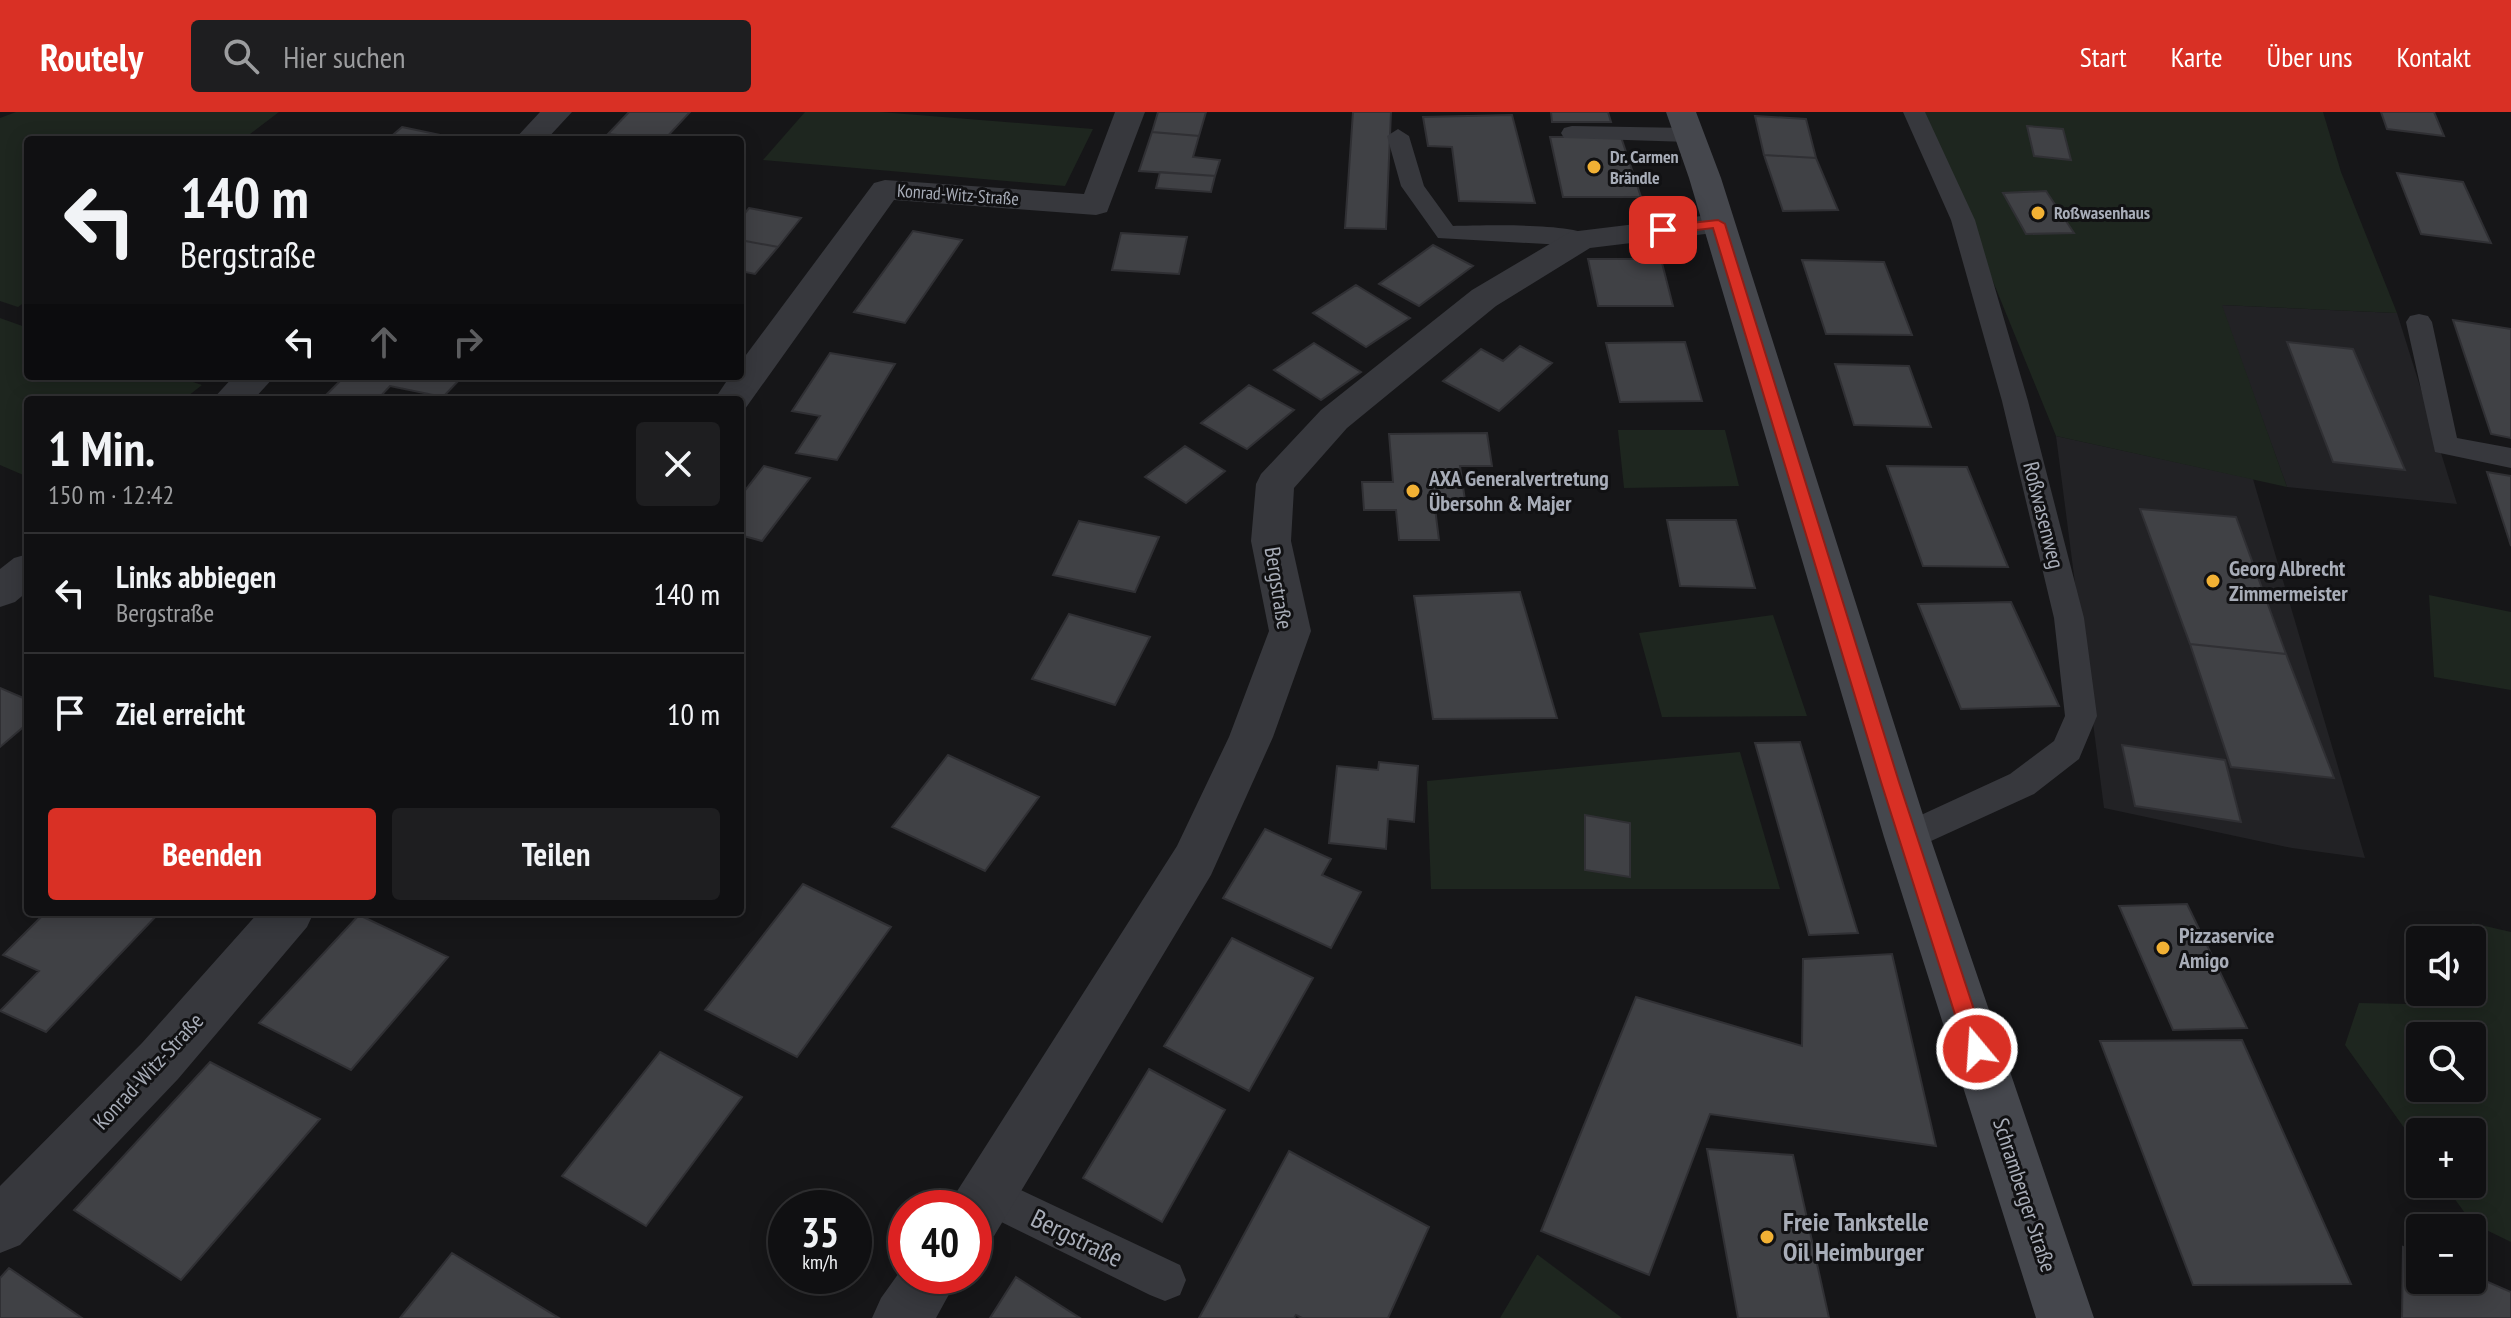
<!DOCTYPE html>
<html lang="de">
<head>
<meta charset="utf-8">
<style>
  body { margin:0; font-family:"PT Sans Narrow",sans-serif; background:#1e1e20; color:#f1f3f6; height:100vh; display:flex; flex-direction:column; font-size:30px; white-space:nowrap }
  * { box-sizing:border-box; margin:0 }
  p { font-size:26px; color:#9c9d9f }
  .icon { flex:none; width:44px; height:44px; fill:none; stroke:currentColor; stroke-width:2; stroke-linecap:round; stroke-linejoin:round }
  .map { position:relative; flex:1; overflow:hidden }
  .sheet { position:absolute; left:24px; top:284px; width:720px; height:520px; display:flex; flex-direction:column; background:#101012; border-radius:8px; box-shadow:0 4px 20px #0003,0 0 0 2px #303032 }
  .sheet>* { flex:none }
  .top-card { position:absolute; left:24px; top:24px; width:720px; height:244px; border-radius:8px; box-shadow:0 4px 20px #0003,0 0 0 2px #303032; background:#101012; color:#f1f3f6; overflow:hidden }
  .controls { position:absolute; left:2406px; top:814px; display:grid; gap:16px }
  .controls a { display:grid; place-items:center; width:80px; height:80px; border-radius:8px; background:#101012; box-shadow:0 4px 20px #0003,0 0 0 2px #303032; font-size:40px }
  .speed { position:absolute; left:768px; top:1078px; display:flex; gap:16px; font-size:40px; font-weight:700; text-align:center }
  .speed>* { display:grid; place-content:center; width:104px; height:104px; border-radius:50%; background:#101012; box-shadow:0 4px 20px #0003,0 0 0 2px #303032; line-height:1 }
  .speed small { font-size:20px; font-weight:400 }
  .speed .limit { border:12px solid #d22; background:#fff; color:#111 }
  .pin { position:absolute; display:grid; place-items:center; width:68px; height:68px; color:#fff; margin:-34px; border-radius:16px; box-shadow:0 4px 12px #0006 }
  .me { position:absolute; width:88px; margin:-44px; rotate:342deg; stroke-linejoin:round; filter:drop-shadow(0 0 6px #0008) }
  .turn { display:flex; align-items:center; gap:28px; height:168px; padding:0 24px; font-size:36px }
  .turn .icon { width:104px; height:104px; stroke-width:2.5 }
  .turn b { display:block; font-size:56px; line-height:68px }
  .lanes { display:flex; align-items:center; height:76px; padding:0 24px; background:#0003; justify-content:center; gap:40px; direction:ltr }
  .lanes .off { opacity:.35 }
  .round { display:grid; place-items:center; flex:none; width:84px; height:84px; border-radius:8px; background:#1e1e20 }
  .overview { display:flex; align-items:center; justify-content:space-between; height:136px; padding:0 24px }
  h1 { font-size:48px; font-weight:600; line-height:60px }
  .button { display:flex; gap:16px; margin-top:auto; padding:16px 24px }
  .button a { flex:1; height:92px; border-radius:8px; background:#d93025; color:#fff; font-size:32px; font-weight:600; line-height:92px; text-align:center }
  .button a+a { background:#1e1e20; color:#f1f3f6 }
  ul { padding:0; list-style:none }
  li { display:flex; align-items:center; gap:24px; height:120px; padding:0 24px; border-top:2px solid #303032 }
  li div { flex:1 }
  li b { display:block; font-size:30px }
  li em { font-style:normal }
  header { display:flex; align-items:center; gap:48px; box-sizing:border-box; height:112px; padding:0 40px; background:#d93025; color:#fff }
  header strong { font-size:38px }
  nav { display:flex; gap:44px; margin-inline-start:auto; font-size:28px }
  .search { width:560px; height:72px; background:#1e1e20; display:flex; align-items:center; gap:20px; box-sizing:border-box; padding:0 28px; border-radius:8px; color:#9c9d9f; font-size:30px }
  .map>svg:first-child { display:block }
  .built { fill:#222225 }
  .green { fill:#1e261f; fill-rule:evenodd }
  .building { fill:#404145; stroke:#303034; stroke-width:2 }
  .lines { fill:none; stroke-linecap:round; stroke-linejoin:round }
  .lane { fill:#37383d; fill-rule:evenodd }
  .street { fill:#37383d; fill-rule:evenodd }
  .secondary { fill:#45474d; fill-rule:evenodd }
  .route { fill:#d93025; stroke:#8d1f18; stroke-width:2 }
  .poi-dot { fill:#f2b134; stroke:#111113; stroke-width:3 }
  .labels { text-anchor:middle; stroke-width:6; stroke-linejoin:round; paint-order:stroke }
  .far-poi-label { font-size:18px; font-weight:bold; fill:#a8adb8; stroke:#111113; text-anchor:start }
  .far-street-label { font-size:18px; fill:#a8adb8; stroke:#111113 }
  .poi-label { font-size:22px; font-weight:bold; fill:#a8adb8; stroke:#111113; text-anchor:start }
  .street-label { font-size:22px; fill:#a8adb8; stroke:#111113 }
  .near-poi-label { font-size:26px; font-weight:bold; fill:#a8adb8; stroke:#111113; text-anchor:start }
  .near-street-label { font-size:26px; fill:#a8adb8; stroke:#111113 }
</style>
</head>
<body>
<header>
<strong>Routely</strong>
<div class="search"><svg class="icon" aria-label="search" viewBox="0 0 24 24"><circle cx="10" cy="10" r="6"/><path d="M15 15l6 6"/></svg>Hier suchen</div>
<nav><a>Start</a><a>Karte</a><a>Über uns</a><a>Kontakt</a></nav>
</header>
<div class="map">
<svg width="2511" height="1206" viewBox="0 0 2511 1206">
  <rect width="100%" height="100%" fill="#161618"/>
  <path class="built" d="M2221,193L2397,201L2457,392L2287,375Z
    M2056,324L2253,367L2365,746L2292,736L2104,696Z"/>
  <path class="green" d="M16,0H279L242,28H28V188L18,195L0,189V6Z
    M805,0H880L1093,17L1065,74L763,48Z
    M1924,0H2323L2341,60L2397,201L2222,193L2287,375L2056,324Z
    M0,206L28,216V264H175L202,273L183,288H28V365L0,353Z
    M1618,318H1725L1739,374L1624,376Z
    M2429,483L2511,500V578L2434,565Z
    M1773,503L1807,604L1662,605L1639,521Z
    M1740,640L1780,777H1431L1427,669Z
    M2472,811L2511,820V1130L2472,1111L2444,1072H2472V1020H2420V1038L2345,933L2359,891L2457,893L2460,880H2472L2469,828ZM2420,924H2472V976H2420Z
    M1537,1143H1538L1622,1206H1500Z"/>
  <path class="building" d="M629,0H690L664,28L608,22Z
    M1158,0H1206L1199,24L1152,20Z
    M1353,0H1391L1386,117L1345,116Z
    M1551,0H1608L1611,10H1552Z
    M2381,0H2434L2444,24L2387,17Z
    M1512,3L1535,91L1459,89L1452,35L1428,34L1423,5Z
    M1755,4L1806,7L1816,46L1764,43Z
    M2027,14L2063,17L2071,48L2034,44Z
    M402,15L450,25L446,28H387Z
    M1152,20L1199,24L1193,45L1220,48L1215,64L1139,59Z
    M1550,25H1621L1641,85H1563Z
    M1764,43L1816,46L1838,98L1783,99Z
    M1160,60L1215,64L1211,80L1156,76Z
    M2397,61L2463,70L2491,131L2421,122Z
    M2046,79L2074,121L2026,122L2003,81Z
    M749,96L801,106L778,135L740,128V107Z
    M913,119L962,128L905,211L854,200Z
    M1121,121L1187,125L1179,162L1112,158Z
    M740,128L778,135L755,162L740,159Z
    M1433,133L1473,154L1419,194L1379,172Z
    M1588,147H1661L1673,194H1598Z
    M1802,148L1884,150L1912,223L1826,222Z
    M1356,173L1410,206L1366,235L1313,201Z
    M2453,208L2511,217V326L2491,322Z
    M1685,230L1702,289L1620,290L1606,231Z
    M2287,230L2353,237L2405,358L2333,350Z
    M1314,231L1361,260L1321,288L1274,258Z
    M1520,234L1552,251L1499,299L1443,269L1481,237L1503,249Z
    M830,241L895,252L837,348L796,341L820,304L792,299Z
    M1835,252L1909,254L1931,315L1854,313Z
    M345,264H463L443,285L390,274L377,288H321Z
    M1249,273L1294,298L1247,337L1201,311Z
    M1487,321L1492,354H1460L1465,388H1434L1439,428H1399L1396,398H1364L1362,370H1393L1389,322Z
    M1185,334L1225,359L1186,391L1145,365Z
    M764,354L810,366L762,429L740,423V385Z
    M1887,354L1967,355L2008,455L1923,454Z
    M2487,360L2511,364V434Z
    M2140,397L2236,405L2286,542L2190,532Z
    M1667,408H1736L1755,476L1680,474Z
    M1079,409L1159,425L1135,480L1053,463Z
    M1520,480L1557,606L1433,607L1414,484Z
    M2011,490L2059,594L1961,597L1918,492Z
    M1069,502L1150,525L1115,593L1032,567Z
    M2190,532L2286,542L2334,666L2231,655Z
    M0,576L28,588V611L0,635Z
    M1800,630L1858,821L1809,823L1755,631Z
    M2122,633L2225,648L2241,710L2135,694Z
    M948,643L1039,685L985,759L892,715Z
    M1379,650L1418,654L1414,710L1388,707L1386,737L1329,731L1337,654L1378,658Z
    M1585,703L1630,711V765L1585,758Z
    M1265,717L1331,747L1322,763L1361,780L1331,836L1223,786Z
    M803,772L891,815L797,945L705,898Z
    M2187,792L2247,916L2173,918L2119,794Z
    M46,800H160L46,920L0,899L39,859L3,843Z
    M359,803L448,845L351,958L259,911Z
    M1232,826L1313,866L1249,979L1164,934Z
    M1892,842L1936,1034L1710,1002L1649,1163L1541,1119L1636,885L1802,934L1803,847Z
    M2242,928L2351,1172L2193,1173L2100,929Z
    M660,940L742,985L646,1114L562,1064Z
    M210,950L320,1007L181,1168L74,1098Z
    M1149,957L1225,998L1162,1110L1083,1066Z
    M1707,1037L1793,1043L1829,1206H1738Z
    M1289,1039L1429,1115L1388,1206H1302L1296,1203L1294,1206H1199Z
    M2403,1135L2420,1142V1168H2472V1163L2511,1180V1206H2402Z
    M452,1141L559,1206H400Z
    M9,1156L82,1206H0V1166Z
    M1016,1165L1080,1206H990Z"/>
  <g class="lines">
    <path class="lane" d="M1903,0H1925L1975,108L2028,289L2084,506L2097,604L2079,647L2034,682L1907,740L1895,735L1890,725L1895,715L2010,662L2054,629L2065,604L2054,506L2002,289L1951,108Z
      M1572,14L1689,16L1700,23L1689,30L1564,26L1561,21L1564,16Z
      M1398,17L1409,24L1424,74L1453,114C1477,114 1582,109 1594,127L1582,134L1438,126L1401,74L1387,24Z
      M2419,202L2428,204L2432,210L2457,326L2511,336V356L2435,340L2406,210L2410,204Z
      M989,1063L1180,1153L1186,1168L1180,1183L1165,1189L1150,1183L975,1097L969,1083L975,1069Z"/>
    <path class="street" d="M540,0H572L546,28H514Z
      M1115,0H1145L1107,100L1096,103L894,88L745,297L740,298V288H714L730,264H740V251L874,71L885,68L1084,82Z
      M1718,102L1730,105L1734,112L1730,119L1590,136L1496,194L1347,316L1294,376L1291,429L1311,519L1273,625L1211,763L994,1124L974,1132V1096H950L954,1084L1177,734L1229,625L1269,519L1251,429L1256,372L1261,362L1321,298L1472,178L1570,120Z
      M234,264H275L253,288H212Z
      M28,442V479L15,490L0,495V457L14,446Z
      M259,800H314L307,815L178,967L20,1133L0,1141V1074L142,931Z
      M906,1151V1164H959L936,1206H872L881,1186Z"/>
    <path class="secondary" d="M1666,0H1696L1721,66L1930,725L2094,1206H2036L1884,725L1689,66Z"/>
  </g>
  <path class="route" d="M1718,108L1725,112L1899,670L1987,937L1984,944L1977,947L1969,944L1966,937L1881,670L1713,116L1663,122L1657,118L1663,114Z"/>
  <g class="poi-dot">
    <circle cx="1594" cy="55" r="8"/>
    <circle cx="2038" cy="101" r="8"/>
    <circle cx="1413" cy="379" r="8"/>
    <circle cx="2213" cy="469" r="8"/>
    <circle cx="2163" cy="836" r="8"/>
    <circle cx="1767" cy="1125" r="8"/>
  </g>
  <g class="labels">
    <g class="far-poi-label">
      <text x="1610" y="51">Dr. Carmen<tspan x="1610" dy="21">Brändle</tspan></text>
      <text x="2054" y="107">Roßwasenhaus</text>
    </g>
    <g class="far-street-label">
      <text transform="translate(958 83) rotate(4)" y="6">Konrad-Witz-Straße</text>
    </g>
    <g class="poi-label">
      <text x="1429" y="374">AXA Generalvertretung<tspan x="1429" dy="25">Übersohn &amp; Majer</tspan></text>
      <text x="2229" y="464">Georg Albrecht<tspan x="2229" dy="25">Zimmermeister</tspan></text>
      <text x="2179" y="831">Pizzaservice<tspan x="2179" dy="25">Amigo</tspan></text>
    </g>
    <g class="street-label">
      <text transform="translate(2044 403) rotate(76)" y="8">Roßwasenweg</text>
      <text transform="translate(1279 476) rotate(81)" y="8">Bergstraße</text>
      <text transform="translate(148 959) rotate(-47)" y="8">Konrad-Witz-Straße</text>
      <text transform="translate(2025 1083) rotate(72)" y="8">Schramberger Straße</text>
    </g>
    <g class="near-poi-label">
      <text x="1783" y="1119">Freie Tankstelle<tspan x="1783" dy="30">Oil Heimburger</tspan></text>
    </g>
    <g class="near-street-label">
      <text transform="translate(1077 1126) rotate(26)" y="9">Bergstraße</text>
    </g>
  </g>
</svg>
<div class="controls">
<a><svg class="icon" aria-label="sound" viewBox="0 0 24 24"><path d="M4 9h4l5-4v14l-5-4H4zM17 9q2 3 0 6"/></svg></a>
<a><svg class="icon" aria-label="search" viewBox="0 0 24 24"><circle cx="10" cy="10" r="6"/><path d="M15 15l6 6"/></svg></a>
<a>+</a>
<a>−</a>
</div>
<div class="speed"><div>35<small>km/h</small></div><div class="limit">40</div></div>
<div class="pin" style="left:1663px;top:118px;background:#d93025"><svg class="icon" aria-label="arrive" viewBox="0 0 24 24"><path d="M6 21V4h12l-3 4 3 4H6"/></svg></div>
<svg class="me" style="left:1977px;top:937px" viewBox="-20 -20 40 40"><circle r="17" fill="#d93025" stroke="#fff" stroke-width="3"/><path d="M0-11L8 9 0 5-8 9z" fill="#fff"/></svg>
<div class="top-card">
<div class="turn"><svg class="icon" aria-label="left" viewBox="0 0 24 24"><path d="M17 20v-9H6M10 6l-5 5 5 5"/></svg><div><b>140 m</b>Bergstraße</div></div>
<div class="lanes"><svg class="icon" aria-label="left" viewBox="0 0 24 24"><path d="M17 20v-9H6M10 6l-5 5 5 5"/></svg><svg class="icon off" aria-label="ahead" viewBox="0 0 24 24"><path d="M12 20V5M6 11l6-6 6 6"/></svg><svg class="icon off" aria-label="right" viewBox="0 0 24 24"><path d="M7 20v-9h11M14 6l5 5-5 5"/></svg></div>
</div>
<section class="sheet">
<div class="overview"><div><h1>1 Min.</h1><p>150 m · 12:42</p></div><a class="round"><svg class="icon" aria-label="close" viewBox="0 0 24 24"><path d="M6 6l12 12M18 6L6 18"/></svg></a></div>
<ul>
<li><svg class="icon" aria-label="left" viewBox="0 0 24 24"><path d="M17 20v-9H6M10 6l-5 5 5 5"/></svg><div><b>Links abbiegen</b><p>Bergstraße</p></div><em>140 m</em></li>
<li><svg class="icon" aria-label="arrive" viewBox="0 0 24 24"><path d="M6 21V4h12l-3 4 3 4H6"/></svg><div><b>Ziel erreicht</b></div><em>10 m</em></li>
</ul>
<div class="button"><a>Beenden</a><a>Teilen</a></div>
</section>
</div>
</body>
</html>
